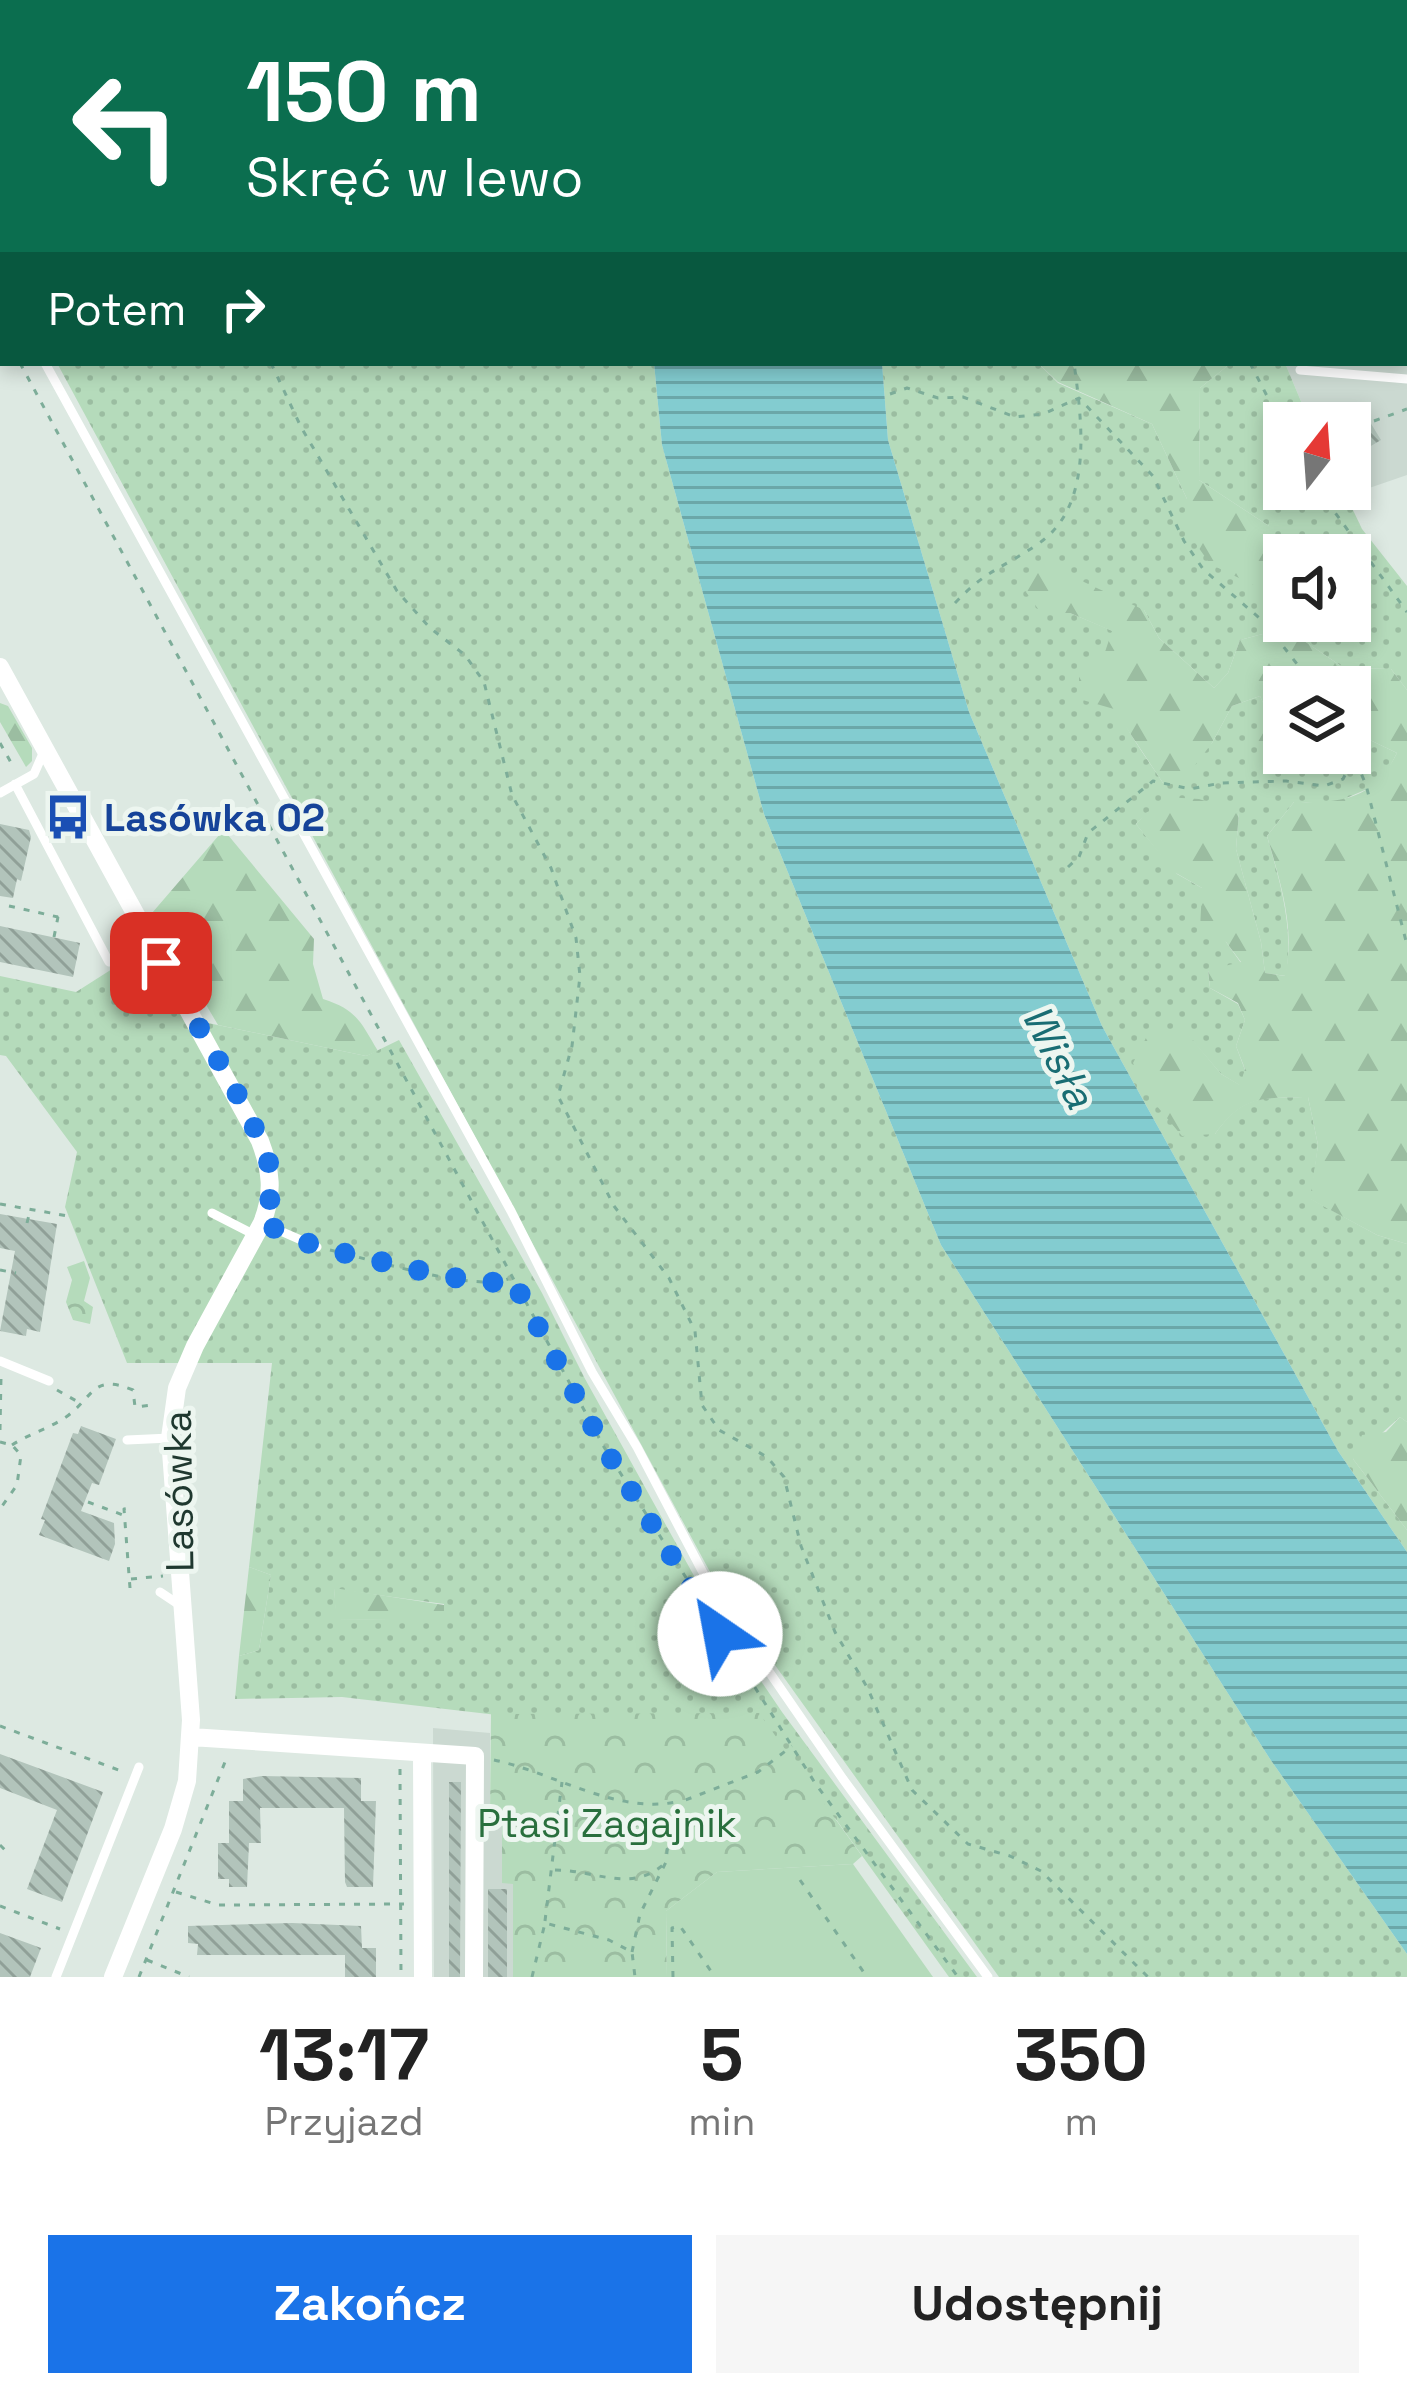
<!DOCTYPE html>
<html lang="pl">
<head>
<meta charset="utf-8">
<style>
  body { margin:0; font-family:"Space Grotesk",sans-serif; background:#f6f6f6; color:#222; height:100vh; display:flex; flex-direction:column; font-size:45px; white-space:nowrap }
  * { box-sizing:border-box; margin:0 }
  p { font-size:39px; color:#767676 }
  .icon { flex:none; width:66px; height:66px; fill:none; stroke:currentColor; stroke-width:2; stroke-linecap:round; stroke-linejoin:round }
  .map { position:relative; height:1977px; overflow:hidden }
  .panel { display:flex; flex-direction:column; background:#fff; flex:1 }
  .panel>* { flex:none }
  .guide { position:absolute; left:0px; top:0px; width:1407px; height:366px; box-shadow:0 6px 18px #0003; background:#0b6e4f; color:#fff; overflow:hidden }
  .needle { width:78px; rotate:17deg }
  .buttons { position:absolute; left:1263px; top:402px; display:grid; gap:24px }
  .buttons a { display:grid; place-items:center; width:108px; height:108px; border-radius:0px; background:#fff; box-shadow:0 6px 18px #0003; font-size:60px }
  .pin { position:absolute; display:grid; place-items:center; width:102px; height:102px; color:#fff; margin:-51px; border-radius:24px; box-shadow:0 6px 18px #0006 }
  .me { position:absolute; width:132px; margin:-66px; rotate:327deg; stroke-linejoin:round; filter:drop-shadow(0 0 9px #0008) }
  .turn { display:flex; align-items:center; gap:42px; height:252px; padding:0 48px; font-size:54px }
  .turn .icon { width:156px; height:156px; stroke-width:2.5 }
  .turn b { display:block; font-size:84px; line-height:102px }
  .then { display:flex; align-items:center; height:114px; padding:0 48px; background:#0003; gap:24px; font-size:45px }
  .eta { display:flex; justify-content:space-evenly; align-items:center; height:204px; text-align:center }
  .eta b { font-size:72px; font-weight:700; line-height:84px }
  .action { display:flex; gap:24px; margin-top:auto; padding:24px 48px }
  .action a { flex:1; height:138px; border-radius:0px; background:#1a73e8; color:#fff; font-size:48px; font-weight:700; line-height:138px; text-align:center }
  .action a+a { background:#f6f6f6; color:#222 }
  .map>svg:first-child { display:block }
  .built { fill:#cbd9d1 }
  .grass { fill:url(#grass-dots); fill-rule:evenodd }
  .forest { fill:url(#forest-firs) }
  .park { fill:url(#park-crowns) }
  .garden { fill:#b5dbbb }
  .water { fill:url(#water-rules) }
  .building { fill:url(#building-back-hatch) }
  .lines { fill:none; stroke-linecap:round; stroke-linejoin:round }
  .path { stroke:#7dad99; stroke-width:3; stroke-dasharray:6 9; stroke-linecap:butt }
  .lane { stroke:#fff; stroke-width:9 }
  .street { stroke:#fff; stroke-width:18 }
  .route { stroke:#1a73e8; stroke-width:21; stroke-dasharray:0 37.8 }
  .labels { text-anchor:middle; stroke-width:10; stroke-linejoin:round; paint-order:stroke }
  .transit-label { font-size:39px; font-weight:bold; fill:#164399; stroke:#edf6f0; text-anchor:start }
  .street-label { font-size:39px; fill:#1f382f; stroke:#edf6f0 }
  .park-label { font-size:39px; fill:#296f3d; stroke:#edf6f0 }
  .water-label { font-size:42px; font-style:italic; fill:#196d73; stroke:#edf6f0 }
</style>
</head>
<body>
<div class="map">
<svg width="1407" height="1977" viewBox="0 0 1407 1977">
  <defs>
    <pattern id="grass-dots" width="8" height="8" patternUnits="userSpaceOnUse" patternTransform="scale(3)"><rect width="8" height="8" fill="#b5dbbb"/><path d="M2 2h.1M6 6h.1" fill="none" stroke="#9bbda1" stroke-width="1.8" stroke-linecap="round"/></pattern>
    <pattern id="forest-firs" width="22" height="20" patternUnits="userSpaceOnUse" patternTransform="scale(3)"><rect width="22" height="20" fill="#b5dbbb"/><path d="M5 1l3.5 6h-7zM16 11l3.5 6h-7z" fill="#9bbda1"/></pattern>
    <pattern id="park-crowns" width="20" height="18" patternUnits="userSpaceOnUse" patternTransform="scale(3)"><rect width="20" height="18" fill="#b5dbbb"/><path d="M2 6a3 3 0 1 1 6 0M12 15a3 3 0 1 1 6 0" fill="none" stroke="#9bbda1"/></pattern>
    <pattern id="water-rules" width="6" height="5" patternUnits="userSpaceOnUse" patternTransform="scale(3)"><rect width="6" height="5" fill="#83ccd0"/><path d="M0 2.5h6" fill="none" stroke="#6ba7a9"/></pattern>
    <pattern id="building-back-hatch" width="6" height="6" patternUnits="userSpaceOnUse" patternTransform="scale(3)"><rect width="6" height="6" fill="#b2c4bb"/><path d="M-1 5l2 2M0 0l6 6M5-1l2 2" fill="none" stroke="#90a098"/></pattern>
  </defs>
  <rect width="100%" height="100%" fill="#dde9e2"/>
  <path class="built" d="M1186,0H1407V475L1346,496L1343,489H1350V423H1310L1285,363H1404V3Z
    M433,1728L490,1733V1814L502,1815V1882L513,1883V1977H434Z"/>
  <path class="grass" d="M0,0H629V3H3V265Z
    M57,363H654L662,445L764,814L941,1245L1270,1759L1407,1954V1977H999L716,1583Z
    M882,363H1038L1058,383L1152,424L1187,499V531L1269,526L1199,480L1200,388L1231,363H1285L1310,423H1284V489H1343L1362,529L1407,586V690L1391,669L1344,668L1285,628L1240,640L1228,673L1214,688L1159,638L1144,610L1041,613H1070L1113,631C1091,688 1133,737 1163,783L1212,743L1232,706L1260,696L1270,718L1263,758L1326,763L1370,740L1397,753L1381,783L1335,803L1294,802L1267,836C1280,882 1294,927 1286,976L1265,973L1261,942L1236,849L1239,812C1207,810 1159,797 1136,824L1177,874L1202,888L1226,942L1241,963L1208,971L1210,988L1238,1004L1245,1020L1236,1046L1245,1070L1241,1086L1221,1074L1186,1033L1215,1134C1243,1094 1262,1098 1308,1097L1318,1145L1311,1199L1377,1235L1407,1244V1422L1400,1417L1353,1459L1407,1530V1552L1338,1451L1102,1026L969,712L888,440ZM1284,555H1350V621H1284Z
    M142,950L184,1018L366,1056L399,1040L542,1293L584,1377L714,1612L782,1712L977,1977H949L835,1818L515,1717L342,1697L235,1699L239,1656L259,1650L271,1575L249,1567L272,1363H127L65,1207L77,1152L6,1056L0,1055V976L76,992ZM334,1589L444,1604V1620L337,1619Z"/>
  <path class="forest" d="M917,0H1133V3H915Z
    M1038,363H1231L1200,388L1199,480L1269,526L1280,587L1268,592L1210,564L1187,531V499L1152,424L1058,382Z
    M1039,561L1144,610L1159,638L1214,688L1228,673L1240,640L1285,628L1344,668L1391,669L1407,690V1244L1377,1235L1310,1199L1318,1145L1308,1097C1262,1098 1243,1095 1215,1134L1182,1136L1156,1105L1133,1063L1148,1034L1187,1033L1221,1074L1240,1085L1245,1069L1236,1046L1245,1020L1238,1003L1210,988L1208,970L1241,962L1226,942L1200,930L1202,888L1174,872L1136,824L1147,812L1162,808L1165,797L1199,799L1239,812L1236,849L1261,942L1265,973L1285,976C1296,929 1280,881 1267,836L1294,802C1343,803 1373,800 1397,753L1370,740L1350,750V687H1284V753H1345L1326,763L1262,758L1254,736L1269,718L1260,696L1232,706L1212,743L1180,785L1163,783L1114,709L1079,699V666L1105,652L1112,631L1070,613H1041L1026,592Z
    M0,703L8,706L32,748V761L26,767L0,722Z
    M232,820L228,835L314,939L313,964L323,999C357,1010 360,1021 378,1051L366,1056L218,1025L152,913Z
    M1400,1417L1407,1422V1530L1353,1459L1362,1435L1386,1432Z
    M249,1567L271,1575L259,1650L239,1656Z
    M334,1588L444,1605V1621L336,1619Z"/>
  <path class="park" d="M84,1261L90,1278L84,1301L93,1307L90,1324L73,1320L66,1302L72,1280L67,1267Z
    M759,1713L862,1856L853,1864L717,1872L666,1911L667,1977H513V1884L502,1883V1816L490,1814L491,1714Z"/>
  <path class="garden" d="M853,1864L933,1977H667L666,1911L717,1872Z"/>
  <path class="water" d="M629,0H860L861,3H629Z
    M654,363H882L888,440L969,712L1102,1026L1338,1451L1407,1552V1954L1270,1759L941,1245L764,814L662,445Z"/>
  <path class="building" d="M1359,404L1381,440L1359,453L1350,438V423H1326Z
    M0,824L29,830L31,837L21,881L17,879L13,898L0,896Z
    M0,926L80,943L73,977L0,962Z
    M0,1214L57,1224L40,1332L27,1329L26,1336L0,1331L15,1251L0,1248Z
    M81,1426L116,1439L99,1485L92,1483L81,1511L114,1523L115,1544L109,1561L39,1535L45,1520L41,1519L73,1433L78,1434Z
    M0,1754L103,1792L62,1902L27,1889L57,1810L0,1788Z
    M262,1776L361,1778V1801H376L373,1887H347L345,1882L344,1808H260L261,1843H249L247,1887H229V1879H218V1843H229V1801H243V1779Z
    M449,1782H461L460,1977H449Z
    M488,1889H507V1977H488Z
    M292,1923L361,1926L362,1948H376V1977H345V1955H197L198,1944L188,1943V1926Z
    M0,1933L41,1948L30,1977H0Z"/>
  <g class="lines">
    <path class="path" d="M220,0L223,3
      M1177,0L1179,3
      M952,3L953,0
      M0,329L3,334
      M20,363L604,1447L815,1783L958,1977
      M271,363L301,427L397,591L430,628L465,655L484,682L512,795L551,868L576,938L580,976L572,1046L558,1096L614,1206L669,1278L695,1331L702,1405L719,1430L767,1457L784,1477L801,1546L835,1632L868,1689L912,1790L968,1844L1010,1856L1041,1871L1148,1977
      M1250,363L1284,429
      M890,394L907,388L938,398L963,397L1015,417L1043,414L1079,398L1153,476L1184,541L1203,569L1265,623L1315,687
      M1374,421L1407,409
      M1318,489L1407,612
      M955,603C986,570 1003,568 1038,544C1094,506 1082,422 1074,363
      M0,743L14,768
      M1350,747L1366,785L1407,945
      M1068,867L1079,857L1088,833L1153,781L1190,789L1221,783L1286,781L1324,786L1343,779L1355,755
      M9,906L58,917L65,913
      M54,937L58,917
      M0,1204L68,1216
      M27,1223L30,1211
      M330,1250C369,1259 476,1292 508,1279
      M0,1270L16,1273
      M57,1390L80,1403
      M0,1430L1,1377
      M0,1442L12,1445L21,1455L17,1485L0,1509
      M12,1445C29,1434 50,1428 66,1417C94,1397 92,1373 133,1390L135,1407L153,1405
      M88,1502L123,1515
      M131,1579L163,1576
      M130,1588L124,1509L132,1508
      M0,1726L124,1772
      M494,1760C555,1773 618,1816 681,1801
      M400,1769L401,1977
      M0,1845L10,1855
      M555,1870C595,1870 632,1894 665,1863
      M800,1880L867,1977
      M176,1892L218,1905L404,1904
      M0,1906L60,1929
      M545,1921L562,1782
      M632,1952L640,1914L666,1862L670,1821L683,1801L758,1772L792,1746
      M147,1960L189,1977
      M139,1977L227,1757
      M532,1977L545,1923L609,1940L632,1952L635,1977
      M673,1977L672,1928L680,1926L715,1977"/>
    <path class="lane" d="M1344,0L1345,3
      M1404,23L1407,24
      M0,286L3,289
      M1404,316H1407
      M45,363L511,1211L592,1372L637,1447L710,1586L843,1779L988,1977
      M1300,370L1407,379
      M15,784L109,962
      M0,793L34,774L45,749
      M212,1213L255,1235
      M262,1223L317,1247
      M0,1361L49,1381
      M127,1440L170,1438
      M160,1592L181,1606
      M56,1977L139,1767"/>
    <path class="street" d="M0,667L260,1141C271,1170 274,1193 262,1223L195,1346L177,1388L170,1438L191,1720L187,1781L173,1829L113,1977
      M191,1737L475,1756L474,1977
      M422,1753L423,1977"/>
  </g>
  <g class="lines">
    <path class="route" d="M161,963C186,1008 268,1134 272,1178C273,1193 268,1208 262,1223L317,1247L444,1276L490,1283L511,1277L604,1447L720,1634"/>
  </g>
  <defs>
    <g id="bus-bare" transform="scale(3.6)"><path d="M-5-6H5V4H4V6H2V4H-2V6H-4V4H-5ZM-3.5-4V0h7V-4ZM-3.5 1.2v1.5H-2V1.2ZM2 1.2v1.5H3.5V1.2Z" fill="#1a4fb4" stroke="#edf6f0" stroke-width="2.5" paint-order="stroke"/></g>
  </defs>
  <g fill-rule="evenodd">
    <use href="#bus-bare" x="68" y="817"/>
  </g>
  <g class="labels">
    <g class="transit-label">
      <text x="104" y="831">Lasówka 02</text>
    </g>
    <g class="street-label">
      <text transform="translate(178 1491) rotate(-91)" y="14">Lasówka</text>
    </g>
    <g class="park-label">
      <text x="607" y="1837">Ptasi Zagajnik</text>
    </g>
    <g class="water-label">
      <text transform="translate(1059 1056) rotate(63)" y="15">Wisła</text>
    </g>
  </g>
</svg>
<div class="buttons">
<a><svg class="needle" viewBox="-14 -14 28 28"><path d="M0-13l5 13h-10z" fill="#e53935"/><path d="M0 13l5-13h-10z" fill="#767676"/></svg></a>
<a><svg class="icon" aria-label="sound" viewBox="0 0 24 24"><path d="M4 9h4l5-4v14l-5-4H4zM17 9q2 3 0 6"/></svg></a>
<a><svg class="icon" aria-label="layers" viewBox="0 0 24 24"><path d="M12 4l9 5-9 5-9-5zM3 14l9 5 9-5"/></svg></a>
</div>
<div class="pin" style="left:161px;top:963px;background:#d93025"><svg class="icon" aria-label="arrive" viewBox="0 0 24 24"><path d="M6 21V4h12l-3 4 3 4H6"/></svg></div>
<svg class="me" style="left:720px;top:1634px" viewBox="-20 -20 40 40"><circle r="19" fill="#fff"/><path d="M0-13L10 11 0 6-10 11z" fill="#1a73e8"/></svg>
<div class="guide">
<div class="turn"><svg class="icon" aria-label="left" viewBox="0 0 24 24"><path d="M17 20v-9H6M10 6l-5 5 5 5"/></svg><div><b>150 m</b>Skręć w lewo</div></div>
<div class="then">Potem<svg class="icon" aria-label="right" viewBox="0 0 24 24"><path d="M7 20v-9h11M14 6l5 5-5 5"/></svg></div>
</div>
</div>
<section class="panel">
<div class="eta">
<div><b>13:17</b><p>Przyjazd</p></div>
<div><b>5</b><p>min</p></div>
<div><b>350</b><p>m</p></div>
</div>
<div class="action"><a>Zakończ</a><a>Udostępnij</a></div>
</section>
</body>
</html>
